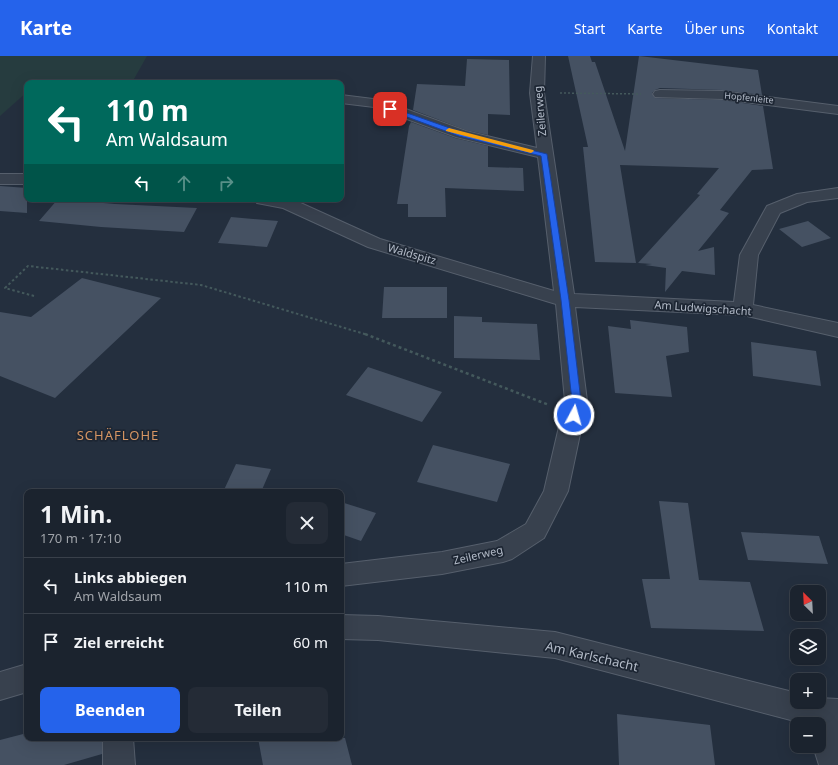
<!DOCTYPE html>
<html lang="de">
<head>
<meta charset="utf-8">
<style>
  body { margin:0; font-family:"Noto Sans",sans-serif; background:#242b36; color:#f1f3f6; height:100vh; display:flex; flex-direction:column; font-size:15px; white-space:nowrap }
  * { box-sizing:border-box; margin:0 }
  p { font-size:13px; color:#a0a4aa }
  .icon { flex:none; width:22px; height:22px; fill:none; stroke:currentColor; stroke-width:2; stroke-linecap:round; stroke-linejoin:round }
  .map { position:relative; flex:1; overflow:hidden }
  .panel { position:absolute; left:24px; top:433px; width:320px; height:252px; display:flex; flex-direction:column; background:#1b232e; border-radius:8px; box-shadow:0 4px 16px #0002,0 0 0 1px #39404a }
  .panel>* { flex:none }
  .banner { position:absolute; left:24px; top:24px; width:320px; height:122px; border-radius:8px; box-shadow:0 4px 16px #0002,0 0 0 1px #39404a; background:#00695c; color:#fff; overflow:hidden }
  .needle { width:26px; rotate:336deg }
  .controls { position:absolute; left:790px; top:529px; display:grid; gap:8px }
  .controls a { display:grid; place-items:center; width:36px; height:36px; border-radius:8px; background:#1b232e; box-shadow:0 4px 16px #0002,0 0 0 1px #39404a; font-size:20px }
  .pin { position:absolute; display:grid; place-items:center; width:34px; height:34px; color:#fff; margin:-17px; border-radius:8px; box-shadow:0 2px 6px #0006 }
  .me { position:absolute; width:44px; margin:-22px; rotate:6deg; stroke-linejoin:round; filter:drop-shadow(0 0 3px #0008) }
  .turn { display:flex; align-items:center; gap:14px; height:84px; padding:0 16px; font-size:18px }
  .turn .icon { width:52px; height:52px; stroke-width:2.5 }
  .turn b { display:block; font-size:28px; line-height:34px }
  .lanes { display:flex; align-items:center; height:38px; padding:0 16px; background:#0003; justify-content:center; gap:20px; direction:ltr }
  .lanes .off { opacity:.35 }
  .round { display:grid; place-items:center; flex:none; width:42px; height:42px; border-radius:8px; background:#242b36 }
  .head { display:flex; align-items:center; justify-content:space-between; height:68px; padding:0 16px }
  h1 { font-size:24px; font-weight:700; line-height:30px }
  .primary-button { display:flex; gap:8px; margin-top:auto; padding:8px 16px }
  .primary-button a { flex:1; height:46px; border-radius:8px; background:#2563eb; color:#fff; font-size:16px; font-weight:700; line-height:46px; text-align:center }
  .primary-button a+a { background:#242b36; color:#f1f3f6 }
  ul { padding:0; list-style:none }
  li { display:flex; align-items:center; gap:12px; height:56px; padding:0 16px; border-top:1px solid #39404a }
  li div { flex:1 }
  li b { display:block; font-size:15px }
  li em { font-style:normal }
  header { display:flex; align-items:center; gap:24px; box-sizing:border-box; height:56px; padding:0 20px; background:#2563eb; color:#fff }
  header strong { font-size:19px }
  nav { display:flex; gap:22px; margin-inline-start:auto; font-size:14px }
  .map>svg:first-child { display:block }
  .green { fill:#263c3f }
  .building { fill:#455162 }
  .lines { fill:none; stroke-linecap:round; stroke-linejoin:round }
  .minor-casing { stroke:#565f6c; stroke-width:2 }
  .path-far2 { stroke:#44595c; stroke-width:1.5; stroke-dasharray:2 2; stroke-linecap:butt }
  .path-far1 { stroke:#44595c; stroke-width:2; stroke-dasharray:2.5 2.5; stroke-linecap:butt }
  .path { stroke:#44595c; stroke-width:2.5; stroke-dasharray:3 3; stroke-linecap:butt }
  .minor { fill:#38414e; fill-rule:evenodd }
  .route { fill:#2563eb; stroke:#184099 }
  .slow { fill:#f59e0b }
  .labels { text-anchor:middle; stroke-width:3.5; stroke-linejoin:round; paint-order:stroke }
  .far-street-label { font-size:9px; fill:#b4bcc9; stroke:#1d2633 }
  .street-label { font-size:11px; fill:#b4bcc9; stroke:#1d2633 }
  .quarter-label { font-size:13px; letter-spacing:1px; fill:#d59563; stroke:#1d2633 }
  .near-street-label { font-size:13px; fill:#b4bcc9; stroke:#1d2633 }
</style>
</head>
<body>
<header>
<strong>Karte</strong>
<nav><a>Start</a><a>Karte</a><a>Über uns</a><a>Kontakt</a></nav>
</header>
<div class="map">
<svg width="838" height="709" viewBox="0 0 838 709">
  <rect width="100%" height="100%" fill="#242f3e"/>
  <path class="green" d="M0,0H147L134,23L130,27H27V36L0,60Z"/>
  <path class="building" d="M568,0H590L592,6H595L625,95L639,0L758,14L762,39L722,34L660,32L655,34L652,37L655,42L722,44L763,50L773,113L752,114L720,154L729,157L698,195L714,191L715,219L682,215L665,236L666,212L645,209L652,208L638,207L700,139L697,138L719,112L620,109L636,207L595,206L583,91H588Z
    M467,3L509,4L510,59L488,58V79L466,74L413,54L417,28L465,30Z
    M411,66L455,82L488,90V111L523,112L524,135L445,132L446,161H408V148H397L409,70Z
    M0,130L27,132V157L0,155Z
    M58,143L115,148L197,152L184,176L101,171L39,165Z
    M231,161L278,165L267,191L218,187Z
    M808,165L831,182L802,191L779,173Z
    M82,222L161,242L55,342L0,320V256L31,261Z
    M384,231H447V262H382Z
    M454,260L482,261V266L537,268L540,304L454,302Z
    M630,264L687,271L689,296L666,300L672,341L615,337L608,270L631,273Z
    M751,286L816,295L821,330L753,320Z
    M368,311L442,336L422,366L346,339Z
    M433,389L510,408L497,446L417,426Z
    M236,408L271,413L261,436H223Z
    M659,445L688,447L699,524L750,526L764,575L651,572L642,523H670Z
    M341,446L376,457L361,485L341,478Z
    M741,476L819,480L828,508L748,504Z
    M617,658L710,669L715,709H619Z
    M27,677V682H102V698L64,709H0V684Z
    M258,682H345L352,709H263Z"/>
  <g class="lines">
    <g class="minor-casing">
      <path id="minor" d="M533,0H545L544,37L574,238L734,246L740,199L767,150L797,138L838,132V142L807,146L780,157L758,199L753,249L838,267V281L743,259L575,251L587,345L568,435L544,482L512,503L503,506L442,518L341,530V508L442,496L497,485L526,468L544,435L565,345L556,248L368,191L283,152L257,147L255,143L294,144L380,183L554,235L538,101L456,81L374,51L341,47V39L381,44L466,75L537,92L530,37Z
        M660,34L722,35L838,50V58L722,43L655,41L653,38L655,35Z
        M0,118H27V128H0Z
        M341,559L378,560L555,576L797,637V646H819V642L838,643V709H819L813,690H819V668H806L555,602L378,584L341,583Z
        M27,608V636L0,644V616Z
        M103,682H133L135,709H103Z"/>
    </g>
    <path class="path-far2" d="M560,37L641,38"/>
    <path class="path-far1" d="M34,240L5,232L28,210L201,229L368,279"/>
    <path class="path" d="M365,278L549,349"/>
    <use href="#minor" class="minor"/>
  </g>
  <path class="route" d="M390,51L464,77L547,98L569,244L581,345L577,361H570L569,359L572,345L561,244L541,100L459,80L388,54L387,53Z"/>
  <path class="slow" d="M449,72L533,94L534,95L531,97L446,75V74Z"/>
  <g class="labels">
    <g class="far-street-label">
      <text transform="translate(749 42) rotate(6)" y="3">Hopfenleite</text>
    </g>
    <g class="street-label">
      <text transform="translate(540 55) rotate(-95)" y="4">Zeilerweg</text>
      <text transform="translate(412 198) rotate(16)" y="4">Waldspitz</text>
      <text transform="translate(703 252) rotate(4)" y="4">Am Ludwigschacht</text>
      <text transform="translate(478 499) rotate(-13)" y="4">Zeilerweg</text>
    </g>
    <g class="quarter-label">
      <text x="118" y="384">SCHÄFLOHE</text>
    </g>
    <g class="near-street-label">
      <text transform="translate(592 600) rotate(13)" y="5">Am Karlschacht</text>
    </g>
  </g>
</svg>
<div class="controls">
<a><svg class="needle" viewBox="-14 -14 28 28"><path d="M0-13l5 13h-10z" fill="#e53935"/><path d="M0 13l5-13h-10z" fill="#a0a4aa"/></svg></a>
<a><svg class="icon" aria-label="layers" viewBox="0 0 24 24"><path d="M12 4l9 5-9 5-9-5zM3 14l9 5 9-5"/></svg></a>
<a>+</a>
<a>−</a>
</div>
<div class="pin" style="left:390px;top:53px;background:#d93025"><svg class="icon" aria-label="arrive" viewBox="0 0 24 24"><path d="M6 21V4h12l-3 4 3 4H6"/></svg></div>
<svg class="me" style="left:574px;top:359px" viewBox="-20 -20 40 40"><circle r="17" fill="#2563eb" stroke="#fff" stroke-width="3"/><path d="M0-11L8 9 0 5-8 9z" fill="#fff"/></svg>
<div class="banner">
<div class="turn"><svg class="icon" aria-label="left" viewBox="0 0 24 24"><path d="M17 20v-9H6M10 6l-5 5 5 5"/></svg><div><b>110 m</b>Am Waldsaum</div></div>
<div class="lanes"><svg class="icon" aria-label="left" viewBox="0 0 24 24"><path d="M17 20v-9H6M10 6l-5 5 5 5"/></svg><svg class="icon off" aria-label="ahead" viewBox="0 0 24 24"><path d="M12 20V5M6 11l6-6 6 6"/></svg><svg class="icon off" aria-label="right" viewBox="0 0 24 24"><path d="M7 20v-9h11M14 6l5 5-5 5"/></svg></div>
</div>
<section class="panel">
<div class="head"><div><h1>1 Min.</h1><p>170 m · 17:10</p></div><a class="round"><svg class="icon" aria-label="close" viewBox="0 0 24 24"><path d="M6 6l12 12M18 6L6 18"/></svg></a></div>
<ul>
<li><svg class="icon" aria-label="left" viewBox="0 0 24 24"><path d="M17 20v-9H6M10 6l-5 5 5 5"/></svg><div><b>Links abbiegen</b><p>Am Waldsaum</p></div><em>110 m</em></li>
<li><svg class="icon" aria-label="arrive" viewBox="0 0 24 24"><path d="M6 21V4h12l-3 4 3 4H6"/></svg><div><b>Ziel erreicht</b></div><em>60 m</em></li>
</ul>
<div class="primary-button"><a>Beenden</a><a>Teilen</a></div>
</section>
</div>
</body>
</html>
